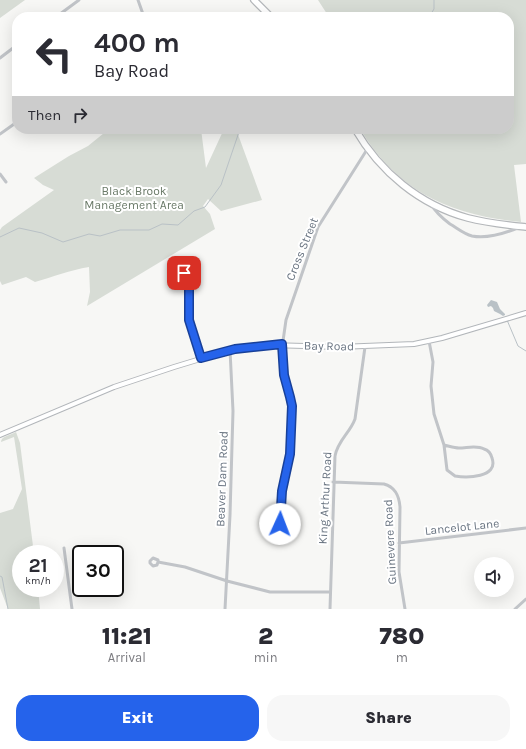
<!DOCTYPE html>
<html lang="en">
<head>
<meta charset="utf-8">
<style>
  body { margin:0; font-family:Karla,sans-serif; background:#f7f7f7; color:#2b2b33; height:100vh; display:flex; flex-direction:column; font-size:15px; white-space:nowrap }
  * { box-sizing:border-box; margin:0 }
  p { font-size:13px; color:#7c7c81 }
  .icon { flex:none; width:22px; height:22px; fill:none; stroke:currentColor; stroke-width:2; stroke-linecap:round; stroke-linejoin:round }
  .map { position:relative; height:609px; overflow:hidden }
  .details { display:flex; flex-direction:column; background:#fff; flex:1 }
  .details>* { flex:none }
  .guide { position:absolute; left:12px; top:12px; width:502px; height:122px; border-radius:16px; box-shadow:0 4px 16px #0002; background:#fff; color:#2b2b33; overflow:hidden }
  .tools { position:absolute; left:474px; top:557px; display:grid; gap:8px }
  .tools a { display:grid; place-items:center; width:40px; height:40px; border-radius:50%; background:#fff; box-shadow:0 4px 16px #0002; font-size:20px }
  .speed { position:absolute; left:12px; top:545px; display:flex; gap:8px; font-size:20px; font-weight:700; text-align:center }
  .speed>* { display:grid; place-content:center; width:52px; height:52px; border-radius:50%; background:#fff; box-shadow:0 4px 16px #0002; line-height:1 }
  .speed small { font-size:10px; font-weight:400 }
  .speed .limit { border:2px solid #111; border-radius:6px; background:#fff; color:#111 }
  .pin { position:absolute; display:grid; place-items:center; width:34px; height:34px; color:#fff; margin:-17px; border-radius:8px; box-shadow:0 2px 6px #0006 }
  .me { position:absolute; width:44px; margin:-22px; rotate:2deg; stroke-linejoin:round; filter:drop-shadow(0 0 3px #0008) }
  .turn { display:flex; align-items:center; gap:14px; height:84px; padding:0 16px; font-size:18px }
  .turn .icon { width:52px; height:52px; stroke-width:2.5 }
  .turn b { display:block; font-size:28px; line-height:34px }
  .then { display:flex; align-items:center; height:38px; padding:0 16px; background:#0003; gap:8px; font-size:15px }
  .eta { display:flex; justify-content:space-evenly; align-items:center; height:68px; text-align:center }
  .eta b { font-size:24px; font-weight:800; line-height:28px }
  .cta { display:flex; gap:8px; margin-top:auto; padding:8px 16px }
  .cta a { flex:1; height:46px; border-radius:16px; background:#2563eb; color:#fff; font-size:16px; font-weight:800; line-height:46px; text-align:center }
  .cta a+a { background:#f7f7f7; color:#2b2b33 }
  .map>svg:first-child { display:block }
  .green { fill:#d7dcd5 }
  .water { fill:#b9c1c6 }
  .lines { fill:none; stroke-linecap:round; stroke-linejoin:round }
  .stream { stroke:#b9c1c6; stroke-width:1 }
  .secondary-casing { stroke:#b2b6ba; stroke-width:6 }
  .highway-casing { stroke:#b4b7ba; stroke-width:8 }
  .street { stroke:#c1c4c8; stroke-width:3 }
  .secondary { stroke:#fff; stroke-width:4 }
  .highway { stroke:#fff; stroke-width:5.5 }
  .route-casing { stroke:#184099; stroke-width:10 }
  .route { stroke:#2563eb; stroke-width:7 }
  .labels { text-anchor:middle; stroke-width:4; stroke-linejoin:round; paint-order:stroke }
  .park-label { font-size:12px; fill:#6a7a68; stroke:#fff }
  .street-label { font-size:12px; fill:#6a7582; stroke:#fff }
</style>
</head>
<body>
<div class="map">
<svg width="526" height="609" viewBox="0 0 526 609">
  <rect width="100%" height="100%" fill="#f7f7f5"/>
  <path class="green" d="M0,0H25L0,18Z
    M318,0H526V164L514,165L521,222C450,215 398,192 360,129H509V17H329Z
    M109,129H201L206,168L224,129H236L262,200L221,211L208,199L203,206L210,214L215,229L87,306L90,292L89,267C70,270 53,277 35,282L26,277L2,285L0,281V230L2,227L54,190L43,185L34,178L69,156L88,146Z
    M16,432L20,443L34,554H21V588H38L40,609H8L0,588V513L13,509L22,489L14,437L1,442C1,436 11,435 16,432Z"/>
  <path class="water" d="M491,300L497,302L500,309L505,314V315L503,316L500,314L494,311L493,308L491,306L488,307L487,305Z"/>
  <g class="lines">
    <path class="stream" d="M429,17L434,9V0
      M0,237L19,228L42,233L63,242L89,234L100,236L120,230H149L162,224L178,225L194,211L205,207L221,185L240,129
      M507,320L518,346L526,351
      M0,576L2,577L8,609"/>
    <g class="secondary-casing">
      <path id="secondary" d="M0,435L114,387L174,367L230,350L270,345L339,347L414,344L442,338L526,313"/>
    </g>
    <g class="highway-casing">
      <path id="highway" d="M254,0L271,17
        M355,129C380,172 420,205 468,218C487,223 507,225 526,227"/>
    </g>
    <path class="street" d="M138,0L144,17
      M56,17L79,0
      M0,58L17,45
      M0,134L17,122
      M0,174L6,182
      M431,204C436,213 442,218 450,224C457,228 464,234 472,236C487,239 506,233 520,227
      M189,277L185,275V271L186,269L190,268L193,270L194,272L193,276L189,277V320L201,358
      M429,341L433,362L431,386L434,414L444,445L447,470L455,476C466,478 499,478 492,458C491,454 488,450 484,449C477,445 467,448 459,448C454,448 449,446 444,445
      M333,482L384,484C395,487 399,495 400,507L399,572L405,609
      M281,528L285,529L288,533L286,538L283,539L278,537C275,533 277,529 281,528V495L290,454L292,406L291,397L284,374L282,348L286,320L318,227L368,148
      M399,543L526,528
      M64,548L72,609
      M158,562L157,565L153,566L150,563V561L153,558L158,560V562L185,567L227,581L270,592H330
      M225,609L230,515L233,411L230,350
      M330,609L335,456C338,440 350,433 355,419L365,347
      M515,609L526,599"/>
    <use href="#secondary" class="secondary"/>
    <use href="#highway" class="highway"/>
  </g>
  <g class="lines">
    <g class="route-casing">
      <path id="route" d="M184,273L186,276L189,277V320L201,358L235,349L282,344L284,375L290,397L292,406L290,454L282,491L280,524"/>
    </g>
    <use href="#route" class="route"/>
  </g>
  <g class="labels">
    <g class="park-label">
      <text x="134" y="195">Black Brook<tspan x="134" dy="14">Management Area</tspan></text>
    </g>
    <g class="street-label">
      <text transform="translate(302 249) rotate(-68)" y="4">Cross Street</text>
      <text transform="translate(329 346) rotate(1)" y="4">Bay Road</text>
      <text transform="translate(222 479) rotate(-88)" y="4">Beaver Dam Road</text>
      <text transform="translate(325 498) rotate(-87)" y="4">King Arthur Road</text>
      <text transform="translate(462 527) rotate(-6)" y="4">Lancelot Lane</text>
      <text transform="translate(390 542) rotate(-93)" y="4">Guinevere Road</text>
    </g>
  </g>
</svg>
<div class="tools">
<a><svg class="icon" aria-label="sound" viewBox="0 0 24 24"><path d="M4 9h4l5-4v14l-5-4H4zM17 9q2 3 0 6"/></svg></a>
</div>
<div class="speed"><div>21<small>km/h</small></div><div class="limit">30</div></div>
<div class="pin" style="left:184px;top:273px;background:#d93025"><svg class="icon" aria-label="arrive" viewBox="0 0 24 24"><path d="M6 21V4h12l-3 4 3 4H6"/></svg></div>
<svg class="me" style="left:280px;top:524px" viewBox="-20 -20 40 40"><circle r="19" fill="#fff"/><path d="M0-13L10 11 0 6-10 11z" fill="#2563eb"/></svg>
<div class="guide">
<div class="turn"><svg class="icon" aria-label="left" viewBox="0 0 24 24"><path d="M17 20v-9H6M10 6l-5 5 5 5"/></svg><div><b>400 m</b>Bay Road</div></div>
<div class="then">Then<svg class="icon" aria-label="right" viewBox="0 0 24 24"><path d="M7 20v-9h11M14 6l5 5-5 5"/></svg></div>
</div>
</div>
<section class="details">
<div class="eta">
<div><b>11:21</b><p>Arrival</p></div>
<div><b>2</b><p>min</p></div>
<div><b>780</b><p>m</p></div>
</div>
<div class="cta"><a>Exit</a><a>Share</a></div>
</section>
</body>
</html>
